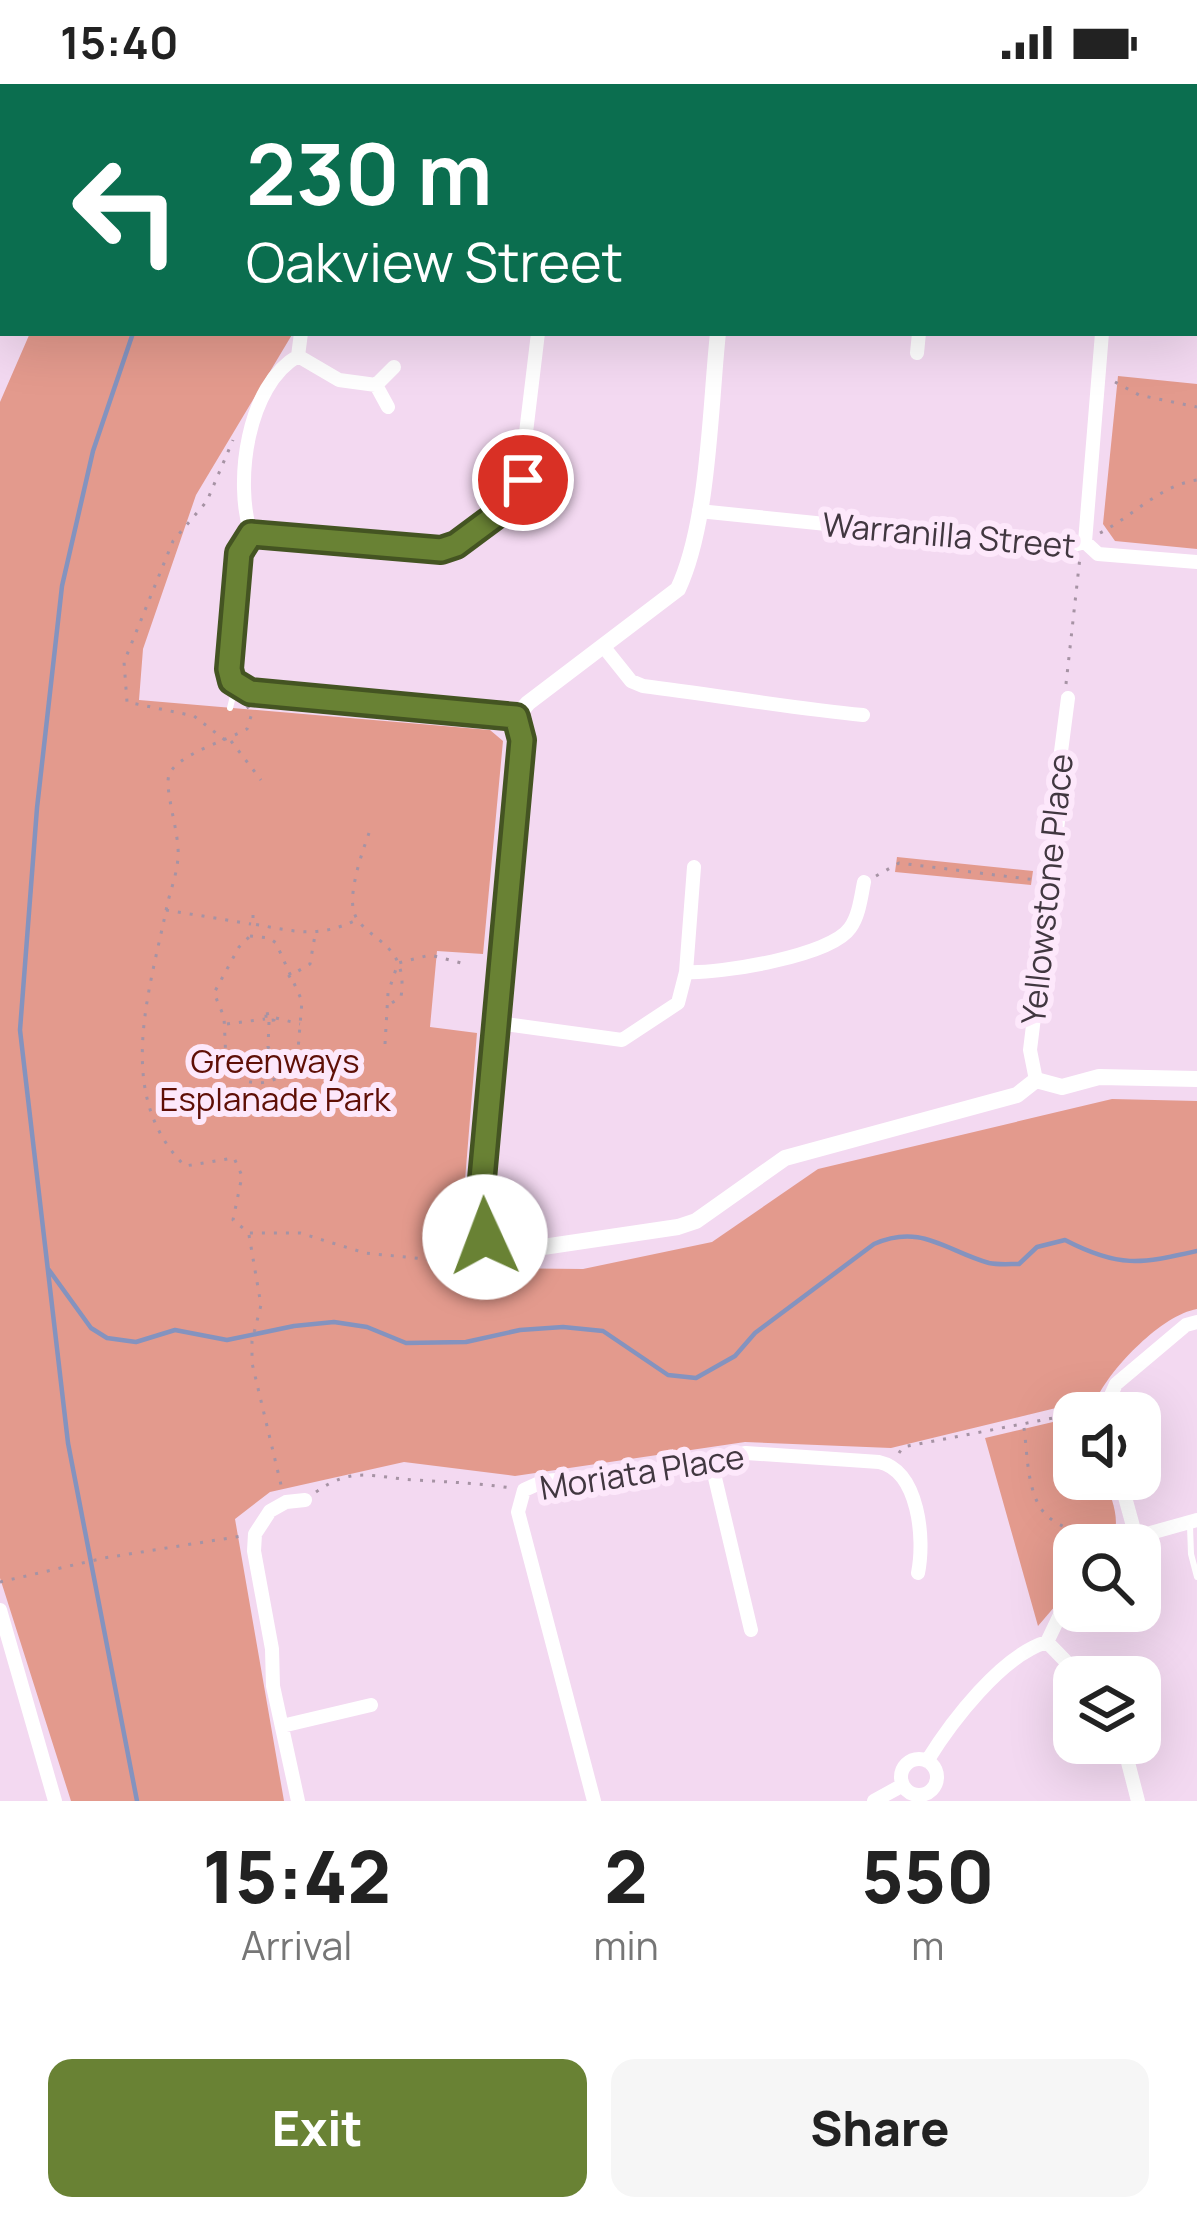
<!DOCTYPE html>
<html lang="en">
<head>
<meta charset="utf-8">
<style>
  body { margin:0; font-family:Manrope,sans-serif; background:#f6f6f6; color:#222; height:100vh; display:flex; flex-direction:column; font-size:45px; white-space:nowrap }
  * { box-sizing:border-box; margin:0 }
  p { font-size:39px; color:#767676 }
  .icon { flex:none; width:66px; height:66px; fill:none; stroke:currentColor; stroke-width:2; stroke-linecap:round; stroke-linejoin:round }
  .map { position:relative; height:1717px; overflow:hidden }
  .details { display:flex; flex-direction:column; background:#fff; flex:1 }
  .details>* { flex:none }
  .hud { position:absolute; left:0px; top:0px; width:1197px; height:252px; box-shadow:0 12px 48px #0002; background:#0b6e4f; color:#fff; overflow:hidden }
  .fabs { position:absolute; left:1053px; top:1308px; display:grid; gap:24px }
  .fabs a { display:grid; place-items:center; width:108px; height:108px; border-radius:24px; background:#fff; box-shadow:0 12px 48px #0002; font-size:60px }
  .pin { position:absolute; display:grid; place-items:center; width:102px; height:102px; color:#fff; margin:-51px; border:6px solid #fff; border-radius:50%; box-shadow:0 3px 12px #0007 }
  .me { position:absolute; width:132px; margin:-66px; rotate:358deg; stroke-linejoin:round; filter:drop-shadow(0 0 9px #0008) }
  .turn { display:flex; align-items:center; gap:42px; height:252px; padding:0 48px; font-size:54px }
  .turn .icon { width:156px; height:156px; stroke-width:2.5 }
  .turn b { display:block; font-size:84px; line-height:102px }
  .eta { display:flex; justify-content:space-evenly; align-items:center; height:204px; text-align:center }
  .eta b { font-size:72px; font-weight:800; line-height:84px }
  .cta { display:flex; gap:24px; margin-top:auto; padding:24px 48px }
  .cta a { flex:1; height:138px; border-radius:24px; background:#698234; color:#fff; font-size:48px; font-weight:800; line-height:138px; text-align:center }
  .cta a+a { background:#f6f6f6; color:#222 }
  .status { display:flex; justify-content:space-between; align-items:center; height:84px; padding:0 60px; background:#fff; direction:ltr }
  .status svg { height:33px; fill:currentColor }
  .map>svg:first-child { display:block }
  .green { fill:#e39a8d }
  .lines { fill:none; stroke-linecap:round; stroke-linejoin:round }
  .stream { stroke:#8493bf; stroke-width:4.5 }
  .path { stroke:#a693a4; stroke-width:3; stroke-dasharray:3 9; stroke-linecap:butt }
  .service { stroke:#fff; stroke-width:6 }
  .minor { stroke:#fff; stroke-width:14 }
  .tertiary { stroke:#fff; stroke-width:16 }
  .rail { stroke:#988697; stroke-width:4.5; stroke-dasharray:18 9; stroke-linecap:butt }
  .route-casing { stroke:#445422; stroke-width:30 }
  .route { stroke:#698234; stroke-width:21 }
  .labels { text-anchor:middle; stroke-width:12; stroke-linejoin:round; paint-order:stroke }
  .street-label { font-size:33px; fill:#413740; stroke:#fde8fb }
  .park-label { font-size:33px; fill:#5f0f06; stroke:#fde8fb }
</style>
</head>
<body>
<div class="status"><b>15:40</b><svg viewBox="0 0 49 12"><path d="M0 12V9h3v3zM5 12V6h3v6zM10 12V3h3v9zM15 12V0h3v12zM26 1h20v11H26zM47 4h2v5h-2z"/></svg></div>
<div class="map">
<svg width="1197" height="1717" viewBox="0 0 1197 1717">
  <rect width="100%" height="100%" fill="#f3d9f1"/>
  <path class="green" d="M30,249H293L196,411L143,565L139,616L490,646L503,657L483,870L437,867L430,943L477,949L461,1145L463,1155L484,1184L583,1185L712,1158L818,1085L1112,1015L1197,1017V1225C1162,1231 1112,1283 1097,1314L891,1364L745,1358L515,1392L404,1378L270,1408L235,1435L284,1717H71L0,1494V318Z
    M1118,292L1197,300V465L1115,457L1103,440Z
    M897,773L1033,787L1031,801L895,788Z
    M1074,1333V1395H1105C1112,1417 1124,1441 1108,1461H1074V1500L1038,1542L985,1354Z"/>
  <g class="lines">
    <path class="stream" d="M236,3L237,0
      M133,249L93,367L62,502L37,724L20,946L68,1359L137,1717
      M49,1186L91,1244L107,1254L136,1258L175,1246L227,1256L294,1242L334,1238L367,1243L406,1259L466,1258L520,1246L563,1243L603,1247L668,1291L696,1294L735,1272L755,1249L874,1160C921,1139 946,1167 989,1179C998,1181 1009,1180 1019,1180L1037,1163L1065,1156C1119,1184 1140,1180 1197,1167"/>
    <path class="path" d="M1115,298L1139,311L1197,323
      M1100,449C1133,432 1159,402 1197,396
      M1066,600L1080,473
      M247,622L252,629L247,645C228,656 176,671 169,691C164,706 180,750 178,773C177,792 169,809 166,827C148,912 115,1013 185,1082L234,1074L242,1092L233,1136L249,1149H300L365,1169L435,1176L468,1159
      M225,656L194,632L127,618L124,578L173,457L207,417L233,356
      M231,657L261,696
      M369,749C363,766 350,802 353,824C358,856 410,854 401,913L387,922
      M876,792L899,779L1036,796
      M166,826L251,840
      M253,831V840C294,847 317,855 356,836
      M250,852L269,854L276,859L302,917L297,978C282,994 265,1004 243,996L226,977L224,933L214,909L239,863Z
      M288,893L310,880L315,851
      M266,930L271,929L274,936L266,937Z
      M276,934L300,940
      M269,938L268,963L287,988
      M227,940L265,935
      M385,960L388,909L398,879L430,871L461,879
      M249,1151L261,1221L252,1257V1279L282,1405
      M1024,1344C1028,1371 1026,1421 1054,1437C1069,1447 1083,1449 1098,1461
      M899,1369L903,1363L1074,1330
      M316,1408C353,1381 375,1394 416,1396C448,1398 478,1399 511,1404
      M0,1498L104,1474L242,1452"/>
    <path class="service" d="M230,624L236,600
      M1190,1442L1191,1470L1197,1493"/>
    <path class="minor" d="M463,3L465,0
      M582,3L584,0
      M1134,3V0
      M1194,91L1197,92
      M301,249L298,272C247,301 234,398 251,450L239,469L229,585L233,597L250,608L516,633
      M917,269L919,249
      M298,272L339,296L376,301
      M388,323L376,301L394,283
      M699,427L1062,464L1085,458L1098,470L1197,478
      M251,450L441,466L456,461L518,415L538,249
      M1085,458L1102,249
      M603,562L631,597L643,602C717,611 789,624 863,631
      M686,888C719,890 831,872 850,844C859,832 861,813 864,798
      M498,939L622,956L678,919L686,888L694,783
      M1036,996L1030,966L1060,721L1059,683L1068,614
      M1103,1329L1116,1300L1186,1241L1197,1238
      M711,1377L751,1546
      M1120,1395L1136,1453
      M1127,1461L1136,1453L1197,1436
      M0,1526L55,1717
      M1047,1558L1081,1593
      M282,1642L371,1621
      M1123,1659L1138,1717
      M901 1693a18 18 0 1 1 36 0a18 18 0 1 1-36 0Z
      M927,1677C951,1638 1002,1571 1047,1558L1059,1533L1074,1516
      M298,1717L273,1602L272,1565L254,1467L255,1450L270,1427L286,1418L305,1416
      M594,1717L518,1428L524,1406L544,1397L640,1389L746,1369L879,1378C919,1387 925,1455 918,1489
      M874,1717L903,1701"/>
    <path class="tertiary" d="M773,3L775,0
      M718,249C710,323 709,439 678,505L528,619L516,633L522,656L480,1116L485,1153L498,1163L516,1167L678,1143L696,1137L785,1074L1017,1011L1036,996L1062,1003L1099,993L1197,995"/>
    <path class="rail" d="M110,3L111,0
      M0,247L3,240"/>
  </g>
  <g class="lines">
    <g class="route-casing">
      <path id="route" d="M485,1153L480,1117L522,656L516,633L250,608L232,597L229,585L239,469L251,450L441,466L456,461L518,415L523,396"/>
    </g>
    <use href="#route" class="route"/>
  </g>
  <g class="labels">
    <g class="street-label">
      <text transform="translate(949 451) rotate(5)" y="12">Warranilla Street</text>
      <text transform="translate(1047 805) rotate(-84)" y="12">Yellowstone Place</text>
      <text transform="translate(642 1388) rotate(-9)" y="12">Moriata Place</text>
    </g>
    <g class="park-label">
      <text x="275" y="989">Greenways<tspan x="275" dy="38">Esplanade Park</tspan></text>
    </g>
  </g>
</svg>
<div class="fabs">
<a><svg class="icon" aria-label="sound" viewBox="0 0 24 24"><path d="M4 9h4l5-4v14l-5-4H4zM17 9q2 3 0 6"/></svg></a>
<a><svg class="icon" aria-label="search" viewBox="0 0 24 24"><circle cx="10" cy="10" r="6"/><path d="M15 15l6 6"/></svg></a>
<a><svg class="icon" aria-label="layers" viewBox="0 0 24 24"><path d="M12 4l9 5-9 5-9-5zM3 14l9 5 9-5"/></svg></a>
</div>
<div class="pin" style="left:523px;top:396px;background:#d93025"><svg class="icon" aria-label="arrive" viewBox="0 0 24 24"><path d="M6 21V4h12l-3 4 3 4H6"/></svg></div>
<svg class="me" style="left:485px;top:1153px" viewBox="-20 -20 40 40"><circle r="19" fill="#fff"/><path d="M0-13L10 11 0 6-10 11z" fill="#698234"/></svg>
<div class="hud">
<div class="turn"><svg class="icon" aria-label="left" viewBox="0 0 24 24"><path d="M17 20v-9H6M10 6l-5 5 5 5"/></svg><div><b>230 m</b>Oakview Street</div></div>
</div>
</div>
<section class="details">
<div class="eta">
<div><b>15:42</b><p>Arrival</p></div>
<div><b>2</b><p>min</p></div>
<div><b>550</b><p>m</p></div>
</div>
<div class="cta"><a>Exit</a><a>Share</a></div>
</section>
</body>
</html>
